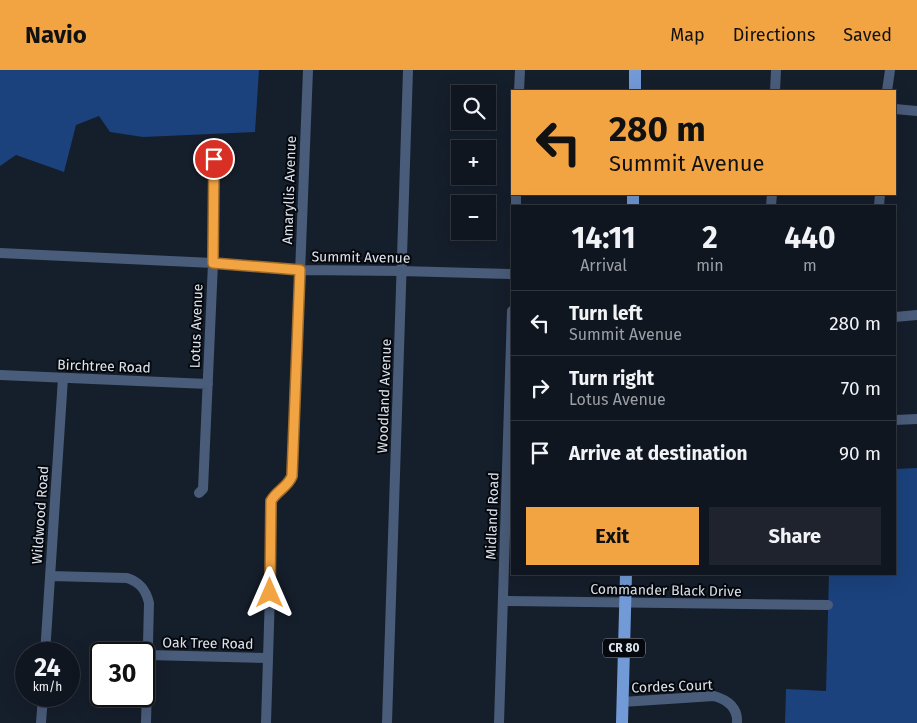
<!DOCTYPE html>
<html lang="en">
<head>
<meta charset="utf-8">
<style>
  body { margin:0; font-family:"Fira Sans",sans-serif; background:#1e232d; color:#f1f3f6; height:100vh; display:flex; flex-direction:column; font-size:19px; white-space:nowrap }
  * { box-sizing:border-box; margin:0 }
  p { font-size:16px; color:#9c9fa5 }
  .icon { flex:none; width:28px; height:28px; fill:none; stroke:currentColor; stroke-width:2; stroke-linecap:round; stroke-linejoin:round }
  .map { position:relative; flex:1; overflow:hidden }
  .sheet { position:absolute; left:511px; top:135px; width:385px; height:370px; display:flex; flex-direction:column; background:#101620; border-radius:0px; box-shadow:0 5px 20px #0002,0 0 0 1px #30353e }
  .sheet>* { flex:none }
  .banner { position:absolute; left:511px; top:20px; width:385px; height:105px; border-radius:0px; box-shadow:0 5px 20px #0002,0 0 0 1px #30353e; background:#f3a442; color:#111; overflow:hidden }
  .controls { position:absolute; left:451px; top:15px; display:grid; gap:10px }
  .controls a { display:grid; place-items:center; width:45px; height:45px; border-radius:0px; background:#101620; box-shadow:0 5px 20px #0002,0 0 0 1px #30353e; font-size:25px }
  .speed { position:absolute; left:15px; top:572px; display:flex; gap:10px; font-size:25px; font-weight:700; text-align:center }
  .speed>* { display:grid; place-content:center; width:65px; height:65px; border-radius:50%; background:#101620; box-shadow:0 5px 20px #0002,0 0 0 1px #30353e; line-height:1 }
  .speed small { font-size:12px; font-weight:400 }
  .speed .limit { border:2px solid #111; border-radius:8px; background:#fff; color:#111 }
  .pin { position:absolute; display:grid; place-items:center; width:42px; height:42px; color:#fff; margin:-21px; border:2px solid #fff; border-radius:50%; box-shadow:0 1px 5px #0007 }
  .me { position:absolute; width:55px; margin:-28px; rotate:0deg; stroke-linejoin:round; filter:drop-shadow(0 0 4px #0008) }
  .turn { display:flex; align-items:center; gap:18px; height:105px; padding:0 15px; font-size:22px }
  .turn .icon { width:65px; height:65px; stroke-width:2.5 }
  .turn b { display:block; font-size:35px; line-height:42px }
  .eta { display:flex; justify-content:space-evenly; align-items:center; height:85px; text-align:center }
  .eta b { font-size:30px; font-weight:700; line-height:35px }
  .action { display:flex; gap:10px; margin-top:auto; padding:10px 15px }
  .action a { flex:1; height:58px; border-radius:0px; background:#f3a442; color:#111; font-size:20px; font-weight:700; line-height:58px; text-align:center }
  .action a+a { background:#1e232d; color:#f1f3f6 }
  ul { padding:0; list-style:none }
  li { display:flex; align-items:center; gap:15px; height:65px; padding:0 15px; border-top:1px solid #30353e }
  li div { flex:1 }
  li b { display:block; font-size:19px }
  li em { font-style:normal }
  header { display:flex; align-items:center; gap:30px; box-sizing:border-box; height:70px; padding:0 25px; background:#f3a442; color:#111 }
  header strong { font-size:24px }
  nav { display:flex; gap:28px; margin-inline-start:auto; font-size:18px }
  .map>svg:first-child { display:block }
  .green { fill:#1b427d }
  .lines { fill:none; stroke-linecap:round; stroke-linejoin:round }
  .minor { stroke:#495c79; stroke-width:10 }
  .major { stroke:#729ad7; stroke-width:12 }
  .route-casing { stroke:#9e6b2b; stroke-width:12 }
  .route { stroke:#f3a442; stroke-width:9 }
  .labels { text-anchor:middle; stroke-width:4; stroke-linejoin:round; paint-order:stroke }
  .shield { fill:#05080d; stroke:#9ca1a9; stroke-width:1 }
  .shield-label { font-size:12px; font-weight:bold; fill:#dde3ec }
  .street-label { font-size:14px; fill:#dde3ec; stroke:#05080d }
</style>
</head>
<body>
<header>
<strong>Navio</strong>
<nav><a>Map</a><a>Directions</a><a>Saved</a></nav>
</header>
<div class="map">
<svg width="917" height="653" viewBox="0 0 917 653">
  <rect width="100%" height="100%" fill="#151e2b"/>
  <path class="green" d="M0,0H259L255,62L143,67L110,62L99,46L76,55L64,102L16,85L0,96Z
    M917,398V653H785L786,619L826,621L829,504H895V399Z"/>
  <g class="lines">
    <path class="minor" d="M519,21L520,0
      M775,21L776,0
      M887,21L890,0
      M895,39L917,41
      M516,136V124
      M771,136L772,124
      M879,136L880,124
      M0,183L213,193L300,200L401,201L512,204
      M895,247L917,245
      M0,305L208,314
      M895,350L917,349
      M199,423L203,419L213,193L214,89
      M50,506L127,508C140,512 146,520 149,533L146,653
      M503,531L828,535
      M45,584L63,308
      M148,585L268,588
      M622,632L714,626C728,630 738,638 737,653
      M41,653L43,626
      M266,653L270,523L271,431C276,421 288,417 292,406L308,0
      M387,653L408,0
      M499,653L512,241"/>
    <path class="major" d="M635,21V0
      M633,136V124
      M622,653L626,504"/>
  </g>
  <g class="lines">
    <g class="route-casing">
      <path id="route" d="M214,89L213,193L300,200L292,406C288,417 276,421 271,431L270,523"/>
    </g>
    <use href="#route" class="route"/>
  </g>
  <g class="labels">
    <rect class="shield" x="603" y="568.5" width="42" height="19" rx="4"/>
    <g class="shield-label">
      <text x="624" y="582">CR 80</text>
    </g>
    <g class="street-label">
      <text transform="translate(289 120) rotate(-88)" y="5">Amaryllis Avenue</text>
      <text transform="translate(361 187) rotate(1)" y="5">Summit Avenue</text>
      <text transform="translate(196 256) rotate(-88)" y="5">Lotus Avenue</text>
      <text transform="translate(104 296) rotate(2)" y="5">Birchtree Road</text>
      <text transform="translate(384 326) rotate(-88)" y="5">Woodland Avenue</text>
      <text transform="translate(40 445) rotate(-86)" y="5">Wildwood Road</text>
      <text transform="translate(492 446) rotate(-88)" y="5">Midland Road</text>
      <text transform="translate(666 520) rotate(1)" y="5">Commander Black Drive</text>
      <text transform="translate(208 573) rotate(1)" y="5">Oak Tree Road</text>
      <text transform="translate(672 616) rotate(-2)" y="5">Cordes Court</text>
    </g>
  </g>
</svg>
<div class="controls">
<a><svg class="icon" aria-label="search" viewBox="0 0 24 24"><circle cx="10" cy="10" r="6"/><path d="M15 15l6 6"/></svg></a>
<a>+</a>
<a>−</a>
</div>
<div class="speed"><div>24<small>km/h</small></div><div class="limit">30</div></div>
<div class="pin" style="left:214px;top:89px;background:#d93025"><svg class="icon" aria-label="arrive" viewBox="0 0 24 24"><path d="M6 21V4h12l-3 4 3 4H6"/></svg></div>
<svg class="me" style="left:270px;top:523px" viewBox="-20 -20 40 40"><path d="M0-17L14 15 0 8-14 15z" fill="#f3a442" stroke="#fff" stroke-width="4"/></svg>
<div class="banner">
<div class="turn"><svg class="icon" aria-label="left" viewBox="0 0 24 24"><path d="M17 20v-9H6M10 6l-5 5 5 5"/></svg><div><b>280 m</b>Summit Avenue</div></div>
</div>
<section class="sheet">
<div class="eta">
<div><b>14:11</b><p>Arrival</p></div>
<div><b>2</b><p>min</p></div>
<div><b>440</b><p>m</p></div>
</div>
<ul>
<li><svg class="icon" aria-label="left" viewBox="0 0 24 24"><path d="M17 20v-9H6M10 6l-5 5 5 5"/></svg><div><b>Turn left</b><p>Summit Avenue</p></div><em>280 m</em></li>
<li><svg class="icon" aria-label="right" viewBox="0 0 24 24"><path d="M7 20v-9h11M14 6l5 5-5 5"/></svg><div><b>Turn right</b><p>Lotus Avenue</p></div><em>70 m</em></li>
<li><svg class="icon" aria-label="arrive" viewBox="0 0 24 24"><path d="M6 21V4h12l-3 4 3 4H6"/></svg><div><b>Arrive at destination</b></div><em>90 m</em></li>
</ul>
<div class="action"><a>Exit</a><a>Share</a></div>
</section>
</div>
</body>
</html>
